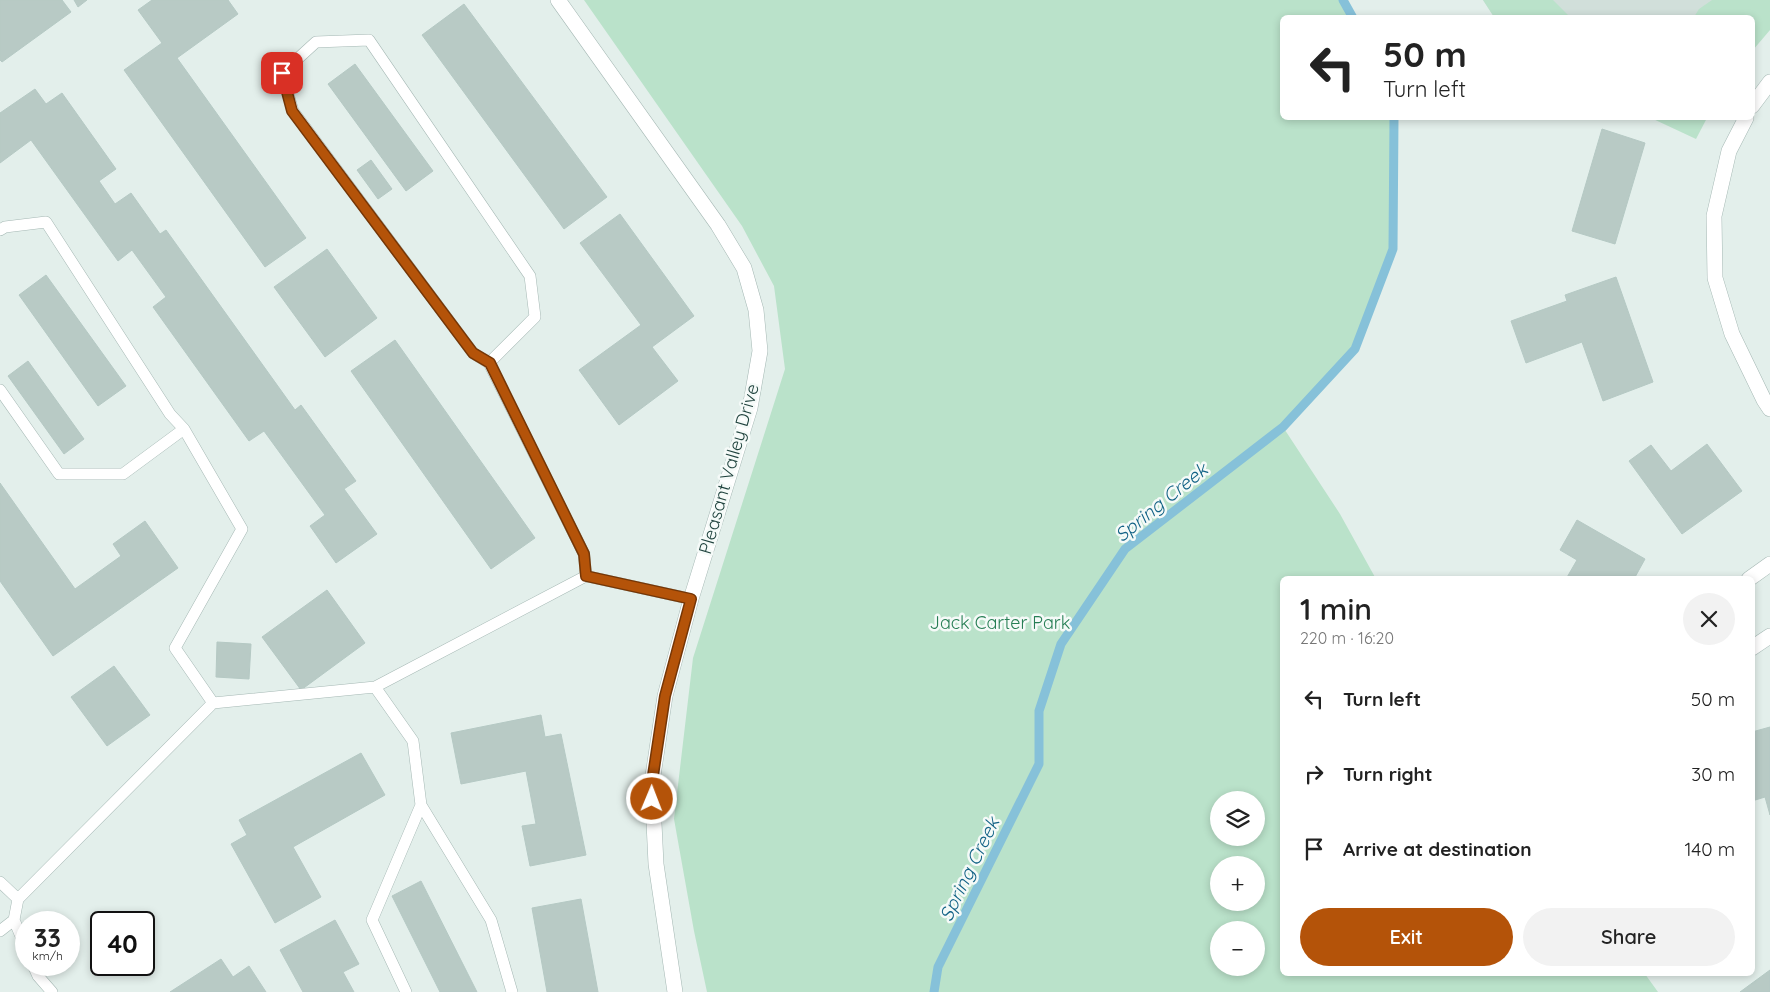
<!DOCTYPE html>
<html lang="en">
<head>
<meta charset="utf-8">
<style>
  body { margin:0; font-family:Quicksand,sans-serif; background:#f2f2f2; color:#222; height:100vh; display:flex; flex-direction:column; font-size:19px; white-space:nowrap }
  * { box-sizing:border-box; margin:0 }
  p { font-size:16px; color:#767676 }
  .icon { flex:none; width:28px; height:28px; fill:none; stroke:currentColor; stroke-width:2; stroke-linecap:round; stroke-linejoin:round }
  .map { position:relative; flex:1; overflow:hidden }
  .details { position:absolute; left:1280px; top:576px; width:475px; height:400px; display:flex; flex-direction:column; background:#fff; border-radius:8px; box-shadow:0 2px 8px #0003 }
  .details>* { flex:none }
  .top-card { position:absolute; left:1280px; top:15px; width:475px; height:105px; border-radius:8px; box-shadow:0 2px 8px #0003; background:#fff; color:#222; overflow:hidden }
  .buttons { position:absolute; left:1210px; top:791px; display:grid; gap:10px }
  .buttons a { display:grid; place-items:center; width:55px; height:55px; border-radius:50%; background:#fff; box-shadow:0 2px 8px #0003; font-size:25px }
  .speed { position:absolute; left:15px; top:911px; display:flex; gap:10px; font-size:25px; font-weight:700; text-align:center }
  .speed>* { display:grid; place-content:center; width:65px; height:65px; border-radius:50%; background:#fff; box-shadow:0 2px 8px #0003; line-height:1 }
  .speed small { font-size:12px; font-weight:400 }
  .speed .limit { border:2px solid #111; border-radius:8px; background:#fff; color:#111 }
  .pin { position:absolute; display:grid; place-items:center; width:42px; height:42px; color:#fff; margin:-21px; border-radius:10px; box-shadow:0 2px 8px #0006 }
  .me { position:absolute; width:55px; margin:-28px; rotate:1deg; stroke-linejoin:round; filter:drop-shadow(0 0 4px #0008) }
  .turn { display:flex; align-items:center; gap:18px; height:105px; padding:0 20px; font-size:22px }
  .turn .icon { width:65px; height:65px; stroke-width:2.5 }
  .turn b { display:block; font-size:35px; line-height:42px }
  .round { display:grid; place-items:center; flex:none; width:52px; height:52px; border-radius:26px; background:#f2f2f2 }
  .overview { display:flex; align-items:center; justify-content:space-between; height:85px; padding:0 20px }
  h1 { font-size:30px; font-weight:600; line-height:38px }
  .action { display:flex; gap:10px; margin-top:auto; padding:10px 20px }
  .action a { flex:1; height:58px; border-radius:30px; background:#b45309; color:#fff; font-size:20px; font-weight:600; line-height:58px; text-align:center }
  .action a+a { background:#f2f2f2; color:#222 }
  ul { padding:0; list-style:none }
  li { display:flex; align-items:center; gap:15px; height:75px; padding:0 20px }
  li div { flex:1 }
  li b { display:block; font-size:19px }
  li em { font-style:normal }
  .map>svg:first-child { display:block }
  .built { fill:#d1dfda }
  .green { fill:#bae2ca; fill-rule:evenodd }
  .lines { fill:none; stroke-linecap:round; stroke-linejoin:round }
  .stream { stroke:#86c1d9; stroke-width:9 }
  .building { fill:#b8cac5; stroke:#b5c9c4 }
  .service-casing { stroke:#a5b8b4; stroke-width:12 }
  .minor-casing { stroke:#a5b8b4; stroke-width:16 }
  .tertiary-casing { stroke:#a5b8b4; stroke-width:16 }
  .service { stroke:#fff; stroke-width:11 }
  .minor { stroke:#fff; stroke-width:15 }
  .tertiary { stroke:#fff; stroke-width:15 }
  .route-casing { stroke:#753606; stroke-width:12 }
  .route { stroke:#b45309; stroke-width:9 }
  .labels { text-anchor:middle; stroke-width:5; stroke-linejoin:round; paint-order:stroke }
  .street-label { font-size:18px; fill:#20433e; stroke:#f5faf8 }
  .park-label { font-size:18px; fill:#267e54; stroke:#f5faf8 }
  .water-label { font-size:19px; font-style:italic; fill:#136386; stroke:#f5faf8 }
</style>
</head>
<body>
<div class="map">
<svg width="1770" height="992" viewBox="0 0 1770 992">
  <rect width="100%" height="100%" fill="#e3efeb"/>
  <path class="built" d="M1483,0H1770L1752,18L1494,17Z"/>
  <path class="green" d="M584,0H1343L1353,17L1282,18V118H1394L1393,249L1355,349L1283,427L1340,514L1376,579H1282V974H1645L1658,992H707L694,931L674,819L693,658L785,369L774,286L742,226ZM1219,800H1256V838H1219ZM1219,865H1256V902H1219ZM1219,930H1256V968H1219Z
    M1483,0H1553L1570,17H1494Z
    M1712,0H1770V30L1753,50L1752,18L1694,17L1699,9Z
    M1651,118H1707L1696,139Z"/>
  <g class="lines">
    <path class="stream" d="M1343,0L1353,18
      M934,992L938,967L1039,764V711L1061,644L1125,549L1283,427L1355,349L1393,249L1394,118"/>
  </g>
  <path class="building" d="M0,0H62L71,12L2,62L0,60Z
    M74,0H87L78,7Z
    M152,0H228L238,14L177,58L306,238L265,267L124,70L162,43L138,10Z
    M464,4L607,197L564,229L422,35Z
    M355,64L433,171L406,191L328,84Z
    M35,89L46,104L62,93L116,169L99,181L115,204L131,193L160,234L166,230L295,410L301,405L356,481L344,489L377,534L336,563L310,526L325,515L264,431L249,441L153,307L166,297L132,250L118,261L31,140L0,163V113Z
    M1602,129L1645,143L1615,244L1572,231Z
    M371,160L392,189L378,199L357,170Z
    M620,214L694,316L652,347L678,381L619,425L579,370L641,325L580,243Z
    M327,249L377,318L325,357L274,287Z
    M46,275L126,386L98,406L19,295Z
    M1616,277L1653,382L1603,401L1582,342L1526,363L1511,321L1567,301L1565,295Z
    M395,340L535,538L491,569L351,371Z
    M28,361L84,439L64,454L8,376Z
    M1707,444L1742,491L1682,534L1629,461L1651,445L1671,471Z
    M0,483L75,589L121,556L113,544L145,521L178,568L53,656L0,581Z
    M1577,520L1645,559L1634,579H1566L1577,560L1560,550Z
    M327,590L365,643L301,690L262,637Z
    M217,642L251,644L249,679L216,677Z
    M114,666L150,715L107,746L71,697Z
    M541,715L545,737L561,734L586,855L530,866L522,826L536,824L526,771L461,784L451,733Z
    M1770,727V815L1765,797L1752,801V732Z
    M361,753L385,795L293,847L321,897L275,923L231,844L247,835L239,820Z
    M421,881L477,992H440L392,896Z
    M581,899L598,992H547L532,908Z
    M335,920L359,964L343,972L354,992H303L280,950Z
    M221,959L233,977L249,966L266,992H170Z
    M1770,970V992H1740Z"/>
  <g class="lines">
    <g class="service-casing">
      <path id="service" d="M369,40L530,276L535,317L489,363L473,353L293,111L282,73L316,42Z
        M0,230L5,227L46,222L170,414L184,429L123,474H59L0,390
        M489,363L584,554L586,576
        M184,429L242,529L175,648L213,703L375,687L586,576L691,599
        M375,687L413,741L421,805L372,920L406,992
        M421,805L491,920L512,992
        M0,882L18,899
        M0,931L14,920
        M26,948L14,920L18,899L213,703
        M33,965L38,976L52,992"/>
    </g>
    <g class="minor-casing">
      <path id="minor" d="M1749,579L1770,564
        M1752,648L1770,636"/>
    </g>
    <g class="tertiary-casing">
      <path id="tertiary" d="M558,0L718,225L744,268L756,310L760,351L750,408L691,599L665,696L652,782L656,864L675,992
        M1752,106L1770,82
        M1746,118L1729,151L1714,216L1715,278L1732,334L1764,400L1770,409"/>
    </g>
    <use href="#service" class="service"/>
    <use href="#minor" class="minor"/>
    <use href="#tertiary" class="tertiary"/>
  </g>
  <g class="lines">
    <g class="route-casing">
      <path id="route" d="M282,73L292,111L473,353L490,363L584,554L586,576L691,599L665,696L652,782V799"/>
    </g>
    <use href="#route" class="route"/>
  </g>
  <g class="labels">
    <g class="street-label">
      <text transform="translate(729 469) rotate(-74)" y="6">Pleasant Valley Drive</text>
    </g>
    <g class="park-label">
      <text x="1000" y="629">Jack Carter Park</text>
    </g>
    <g class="water-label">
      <text transform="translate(1161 502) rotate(-39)" y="7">Spring Creek</text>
      <text transform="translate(969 869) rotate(-64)" y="7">Spring Creek</text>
    </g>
  </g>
</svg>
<div class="buttons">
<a><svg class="icon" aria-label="layers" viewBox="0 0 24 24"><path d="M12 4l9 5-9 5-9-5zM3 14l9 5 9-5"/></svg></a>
<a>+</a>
<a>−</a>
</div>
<div class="speed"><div>33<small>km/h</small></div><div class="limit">40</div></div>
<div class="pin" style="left:282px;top:73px;background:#d93025"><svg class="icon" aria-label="arrive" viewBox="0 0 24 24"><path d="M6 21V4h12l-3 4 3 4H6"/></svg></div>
<svg class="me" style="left:652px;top:799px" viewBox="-20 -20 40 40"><circle r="17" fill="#b45309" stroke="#fff" stroke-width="3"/><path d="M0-11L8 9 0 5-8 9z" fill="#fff"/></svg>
<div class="top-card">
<div class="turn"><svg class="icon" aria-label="left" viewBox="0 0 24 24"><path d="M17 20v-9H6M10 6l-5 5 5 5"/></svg><div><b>50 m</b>Turn left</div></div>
</div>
<section class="details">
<div class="overview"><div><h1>1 min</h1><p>220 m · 16:20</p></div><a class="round"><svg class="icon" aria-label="close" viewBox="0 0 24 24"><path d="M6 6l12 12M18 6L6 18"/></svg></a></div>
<ul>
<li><svg class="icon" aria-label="left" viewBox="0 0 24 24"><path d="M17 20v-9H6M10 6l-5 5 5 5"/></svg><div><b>Turn left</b></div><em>50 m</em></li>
<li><svg class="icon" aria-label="right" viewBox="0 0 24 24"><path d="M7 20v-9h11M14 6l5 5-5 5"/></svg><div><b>Turn right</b></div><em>30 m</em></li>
<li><svg class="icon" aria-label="arrive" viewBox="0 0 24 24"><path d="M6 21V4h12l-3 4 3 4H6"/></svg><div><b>Arrive at destination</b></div><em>140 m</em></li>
</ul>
<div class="action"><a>Exit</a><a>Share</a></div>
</section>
</div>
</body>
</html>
